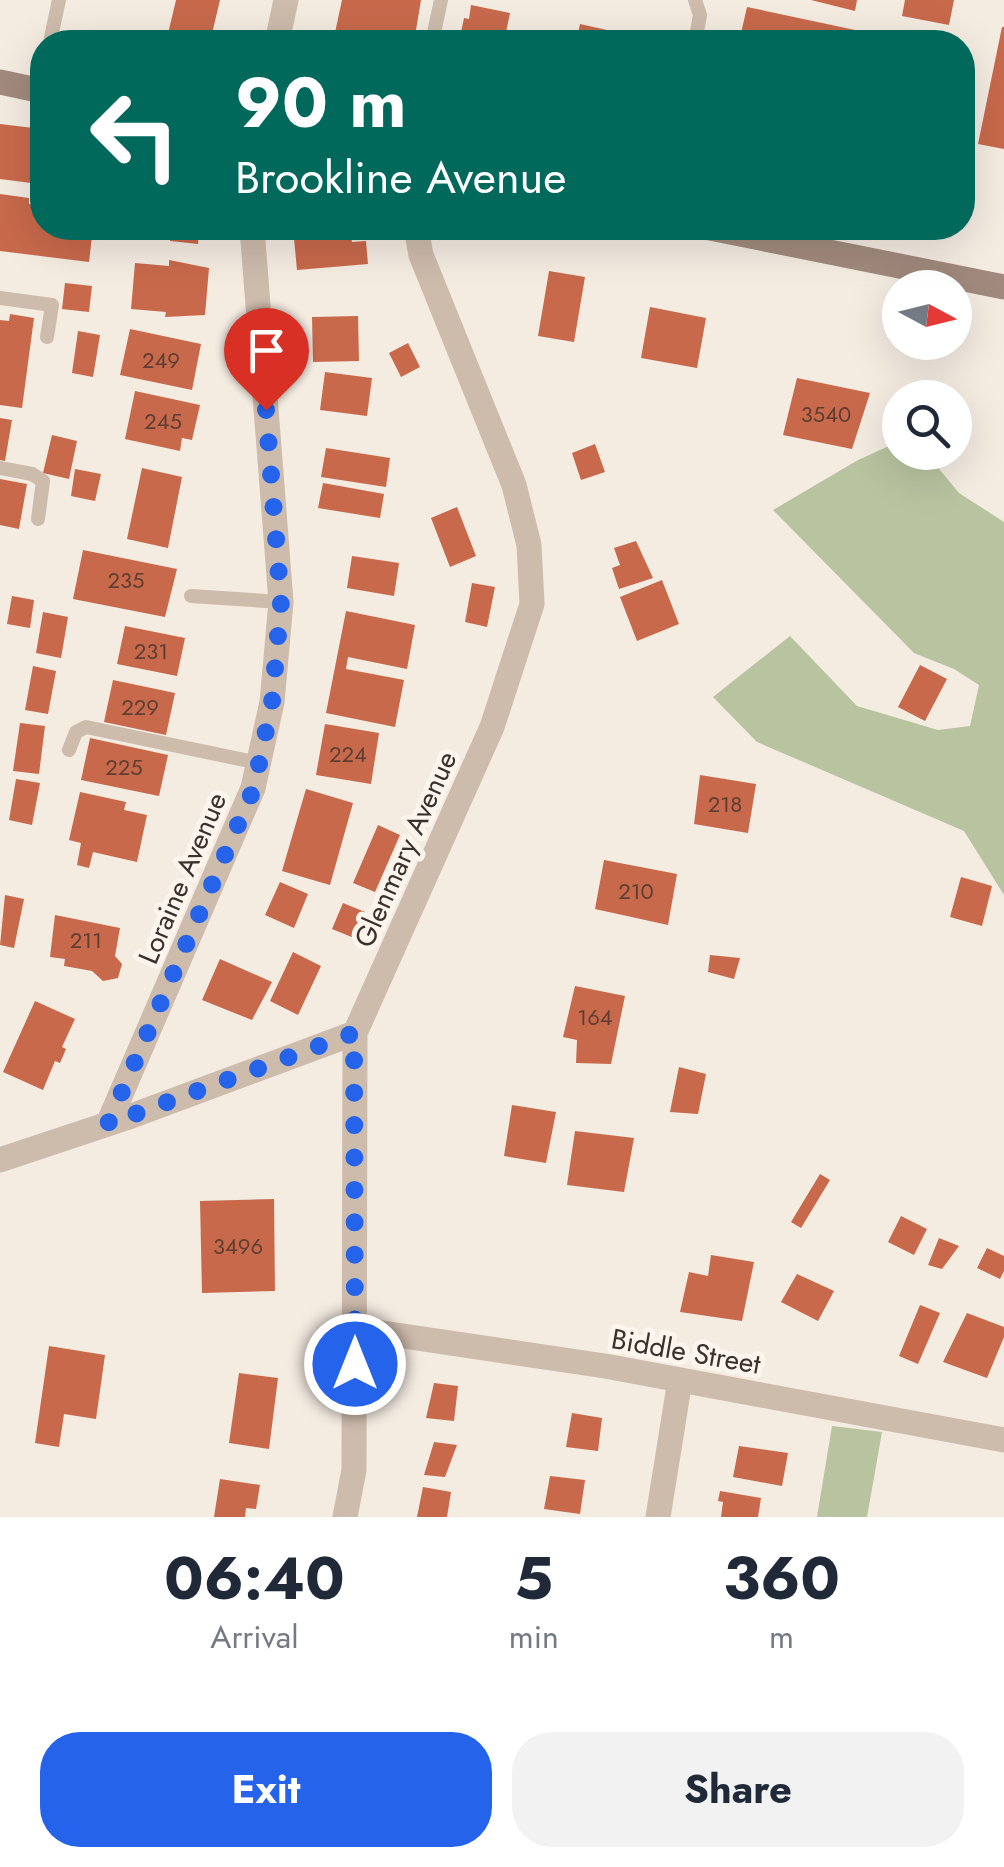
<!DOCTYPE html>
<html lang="en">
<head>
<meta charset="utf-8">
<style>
  body { margin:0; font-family:Jost,sans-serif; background:#f2f2f3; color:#1f2937; height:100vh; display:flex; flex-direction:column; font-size:38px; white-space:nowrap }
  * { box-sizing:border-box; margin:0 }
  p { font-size:32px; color:#747a83 }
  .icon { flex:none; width:55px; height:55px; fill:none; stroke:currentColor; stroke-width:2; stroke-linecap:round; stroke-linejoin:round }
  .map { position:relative; height:1517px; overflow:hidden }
  .side { display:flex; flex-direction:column; background:#fff; flex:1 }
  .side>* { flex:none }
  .banner { position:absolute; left:30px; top:30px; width:945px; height:210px; border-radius:40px; box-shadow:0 10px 40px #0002; background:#00695c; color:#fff; overflow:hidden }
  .needle { width:65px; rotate:97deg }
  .tools { position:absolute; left:882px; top:270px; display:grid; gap:20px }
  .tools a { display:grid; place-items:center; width:90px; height:90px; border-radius:50%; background:#fff; box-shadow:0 10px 40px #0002; font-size:50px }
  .pin { position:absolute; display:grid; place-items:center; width:85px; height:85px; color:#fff; margin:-102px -42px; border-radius:50% 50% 50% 0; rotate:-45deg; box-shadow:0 0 10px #0007 }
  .pin .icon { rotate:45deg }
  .me { position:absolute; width:110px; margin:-55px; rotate:0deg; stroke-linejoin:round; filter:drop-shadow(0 0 8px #0008) }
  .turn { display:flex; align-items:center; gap:35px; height:210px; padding:0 40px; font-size:45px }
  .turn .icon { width:130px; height:130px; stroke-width:2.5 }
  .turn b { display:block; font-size:70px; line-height:85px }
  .eta { display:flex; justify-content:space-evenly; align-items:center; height:170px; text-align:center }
  .eta b { font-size:60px; font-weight:700; line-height:70px }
  .button { display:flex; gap:20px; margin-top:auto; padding:20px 40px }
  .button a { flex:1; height:115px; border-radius:40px; background:#2563eb; color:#fff; font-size:40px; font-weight:700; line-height:115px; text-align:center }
  .button a+a { background:#f2f2f3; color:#1f2937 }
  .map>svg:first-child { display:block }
  .green { fill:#b8c4a0 }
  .building { fill:#c8694b }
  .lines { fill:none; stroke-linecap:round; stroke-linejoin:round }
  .lane { stroke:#cdbbac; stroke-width:14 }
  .street { stroke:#cdbbac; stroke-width:25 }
  .secondary { stroke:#a18a7d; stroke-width:25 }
  .route { stroke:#2563eb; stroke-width:18; stroke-dasharray:0 32.4 }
  .labels { text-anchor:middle; stroke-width:10; stroke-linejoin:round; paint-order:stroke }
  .number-label { font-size:22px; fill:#5e3e33 }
  .street-label { font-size:28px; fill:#3b302b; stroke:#fbf5ee }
</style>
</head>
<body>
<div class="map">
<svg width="1004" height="1517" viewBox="0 0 1004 1517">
  <rect width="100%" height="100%" fill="#f4ebe1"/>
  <path class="green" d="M900,441V452L926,453L959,493L1004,522V895L964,831L757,742L713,697L790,636L857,706L938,730L970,726L979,685L954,669L914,653L773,510L858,460Z
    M832,1426L882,1432L867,1517H817Z"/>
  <path class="building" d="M176,0H220L210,42H166Z
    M342,0H421L414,42H333Z
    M811,0H857L855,11Z
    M905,0H954L949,25L902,16Z
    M471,5L510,13L504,42H447L449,34L460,37L464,18L469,19Z
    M747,7L888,37L887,42H739Z
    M580,24L616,32L614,42H576Z
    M1002,27H1004V149L978,144Z
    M0,124L42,129V179L32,178L31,183L0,179Z
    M0,194L29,198V204L42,206V228H93L89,262L0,251Z
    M171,228H199L198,244L170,241Z
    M293,228H350L352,242L366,241L368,264L297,270Z
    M169,260L209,268L205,315L165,317L166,312L131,309L135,263L169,266Z
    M549,271L585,277L574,342L538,336Z
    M65,283L92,286L89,312L62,309Z
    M650,307L706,318L697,368L641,358Z
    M10,314L34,318L22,408L0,405V320L9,321Z
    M358,316L359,361L313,362L312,317Z
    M130,329L201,344L192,390L120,375Z
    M78,331L100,335L93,377L72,373Z
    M408,343L420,367L401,377L389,353Z
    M325,372L372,378L367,416L320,410Z
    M797,378L870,393L852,449L783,435Z
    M135,391L200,405L192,440L182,438L180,451L125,439Z
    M0,418L12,420L5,461L0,460Z
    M52,435L77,441L69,479L43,473Z
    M595,444L605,472L581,480L572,453Z
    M326,448L390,458L386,487L321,477Z
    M142,468L182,477L168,548L127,539Z
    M75,469L101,474L95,501L71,496Z
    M0,479L27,484L19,529L0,525Z
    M323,483L384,494L380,518L318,508Z
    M457,507L476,556L450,567L431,518Z
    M636,541L653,578L619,589L612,568L620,565L614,548Z
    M83,550L177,569L165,617L73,599Z
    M352,556L399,563L394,596L347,588Z
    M662,580L679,624L637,641L620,597Z
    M472,583L495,587L487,627L465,622Z
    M12,596L34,600L30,628L7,624Z
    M346,611L415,625L407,669L348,657L346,669L404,680L395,727L326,713Z
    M43,612L68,617L61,658L36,653Z
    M125,626L185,638L177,676L117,664Z
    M920,665L947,679L925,721L898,707Z
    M33,666L56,671L48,714L25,710Z
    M113,680L175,693L166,735L104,722Z
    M20,723L45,726L39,774L13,771Z
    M325,724L379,733L371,784L316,775Z
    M90,738L168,755L159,796L81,780Z
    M700,775L756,784L748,833L694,824Z
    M16,779L40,783L32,825L9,820Z
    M306,789L353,803L330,885L282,871Z
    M80,792L126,802L124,810L147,815L137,862L93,852L89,868L77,865L81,843L69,840Z
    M378,825L400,835L375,892L353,883Z
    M604,860L677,874L668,925L595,909Z
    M961,877L992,886L982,926L950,917Z
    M280,882L308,894L294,928L265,915Z
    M5,895L24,899L14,948L0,945Z
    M343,903L365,912L354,938L332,929Z
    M55,915L120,928L115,956L122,964L118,978L103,981L92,971L64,966L65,959L50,957Z
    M293,952L321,966L298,1015L270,1001Z
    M710,955L740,958L734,979L708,972Z
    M220,959L272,982L252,1020L202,1000Z
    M575,986L625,996L611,1064L576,1063L577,1040L563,1037Z
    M35,1001L75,1019L62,1047L66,1049L60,1063L55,1061L43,1090L3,1072Z
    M679,1067L706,1074L698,1114L670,1112Z
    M512,1105L556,1112L546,1163L504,1156Z
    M575,1131L634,1138L624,1192L567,1185Z
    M820,1174L830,1180L801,1228L791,1222Z
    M274,1199L275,1291L202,1293L200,1201Z
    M901,1216L927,1229L914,1255L888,1242Z
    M939,1238L959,1246L942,1269L928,1265Z
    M987,1248L1004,1256V1271L1000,1279L977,1268Z
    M711,1255L754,1262L742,1321L680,1312L689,1272L708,1276Z
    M797,1274L834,1291L818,1321L781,1302Z
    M920,1305L940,1313L918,1364L899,1356Z
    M967,1313L1004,1327V1337L987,1378L943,1362Z
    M49,1346L105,1355L96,1419L64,1414L59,1447L35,1443Z
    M239,1373L278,1378L269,1449L229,1443Z
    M434,1383L458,1386L454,1421L426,1418Z
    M572,1413L602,1418L598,1451L566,1447Z
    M434,1442L457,1445L445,1477L424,1475Z
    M739,1446L788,1453L782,1486L733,1477Z
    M550,1476L585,1480L580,1514L544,1509Z
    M220,1479L260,1485L256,1509L246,1508L245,1517H214Z
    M423,1487L451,1492L447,1517H417Z
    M720,1491L761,1498L758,1517H721L723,1502L718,1501Z"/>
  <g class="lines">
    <path class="lane" d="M695,0L700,15L695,42
      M50,42L59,0
      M432,42L441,0
      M0,298L52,305L47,337
      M0,468L32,474L43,481L38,519
      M191,596L281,602
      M69,750L76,732L86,727L259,763"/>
    <path class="street" d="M277,42L286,0
      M108,1124L253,788L272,702L281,602L252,228
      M0,1160L126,1118L355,1033
      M356,1329L605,1366L1004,1440
      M345,1517L354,1470L355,1033L492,727L532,604L529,545L514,485L421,255L416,228
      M658,1517L680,1380"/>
    <path class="secondary" d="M0,82L42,91
      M710,228L1004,287"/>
  </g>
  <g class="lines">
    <path class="route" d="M266,410L281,602L272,702L254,788L108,1124L354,1033L355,1364"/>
  </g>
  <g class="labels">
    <g class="number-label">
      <text x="161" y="368">249</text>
      <text x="826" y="422">3540</text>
      <text x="163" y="429">245</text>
      <text x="126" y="588">235</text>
      <text x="151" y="659">231</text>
      <text x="140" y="715">229</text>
      <text x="348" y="762">224</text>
      <text x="124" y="775">225</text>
      <text x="725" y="812">218</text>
      <text x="636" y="899">210</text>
      <text x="86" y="948">211</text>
      <text x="595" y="1025">164</text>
      <text x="238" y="1254">3496</text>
    </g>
    <g class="street-label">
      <text transform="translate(405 849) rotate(-66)" y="10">Glenmary Avenue</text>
      <text transform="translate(182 878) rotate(-67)" y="10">Loraine Avenue</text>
      <text transform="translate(686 1351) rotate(10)" y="10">Biddle Street</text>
    </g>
  </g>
</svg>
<div class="tools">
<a><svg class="needle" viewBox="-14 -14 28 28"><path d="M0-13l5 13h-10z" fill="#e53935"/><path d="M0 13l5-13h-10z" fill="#747a83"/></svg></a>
<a><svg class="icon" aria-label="search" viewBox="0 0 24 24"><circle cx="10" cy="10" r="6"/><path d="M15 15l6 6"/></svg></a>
</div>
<div class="pin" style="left:266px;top:410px;background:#d93025"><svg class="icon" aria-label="arrive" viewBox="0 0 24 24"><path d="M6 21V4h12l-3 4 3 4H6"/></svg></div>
<svg class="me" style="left:355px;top:1364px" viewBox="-20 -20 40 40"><circle r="17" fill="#2563eb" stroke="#fff" stroke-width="3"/><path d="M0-11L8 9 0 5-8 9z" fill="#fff"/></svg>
<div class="banner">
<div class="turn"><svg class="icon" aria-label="left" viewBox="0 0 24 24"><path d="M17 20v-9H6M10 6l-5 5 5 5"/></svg><div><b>90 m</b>Brookline Avenue</div></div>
</div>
</div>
<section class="side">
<div class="eta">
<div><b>06:40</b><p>Arrival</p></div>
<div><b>5</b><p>min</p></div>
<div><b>360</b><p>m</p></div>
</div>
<div class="button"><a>Exit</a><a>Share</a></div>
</section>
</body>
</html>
